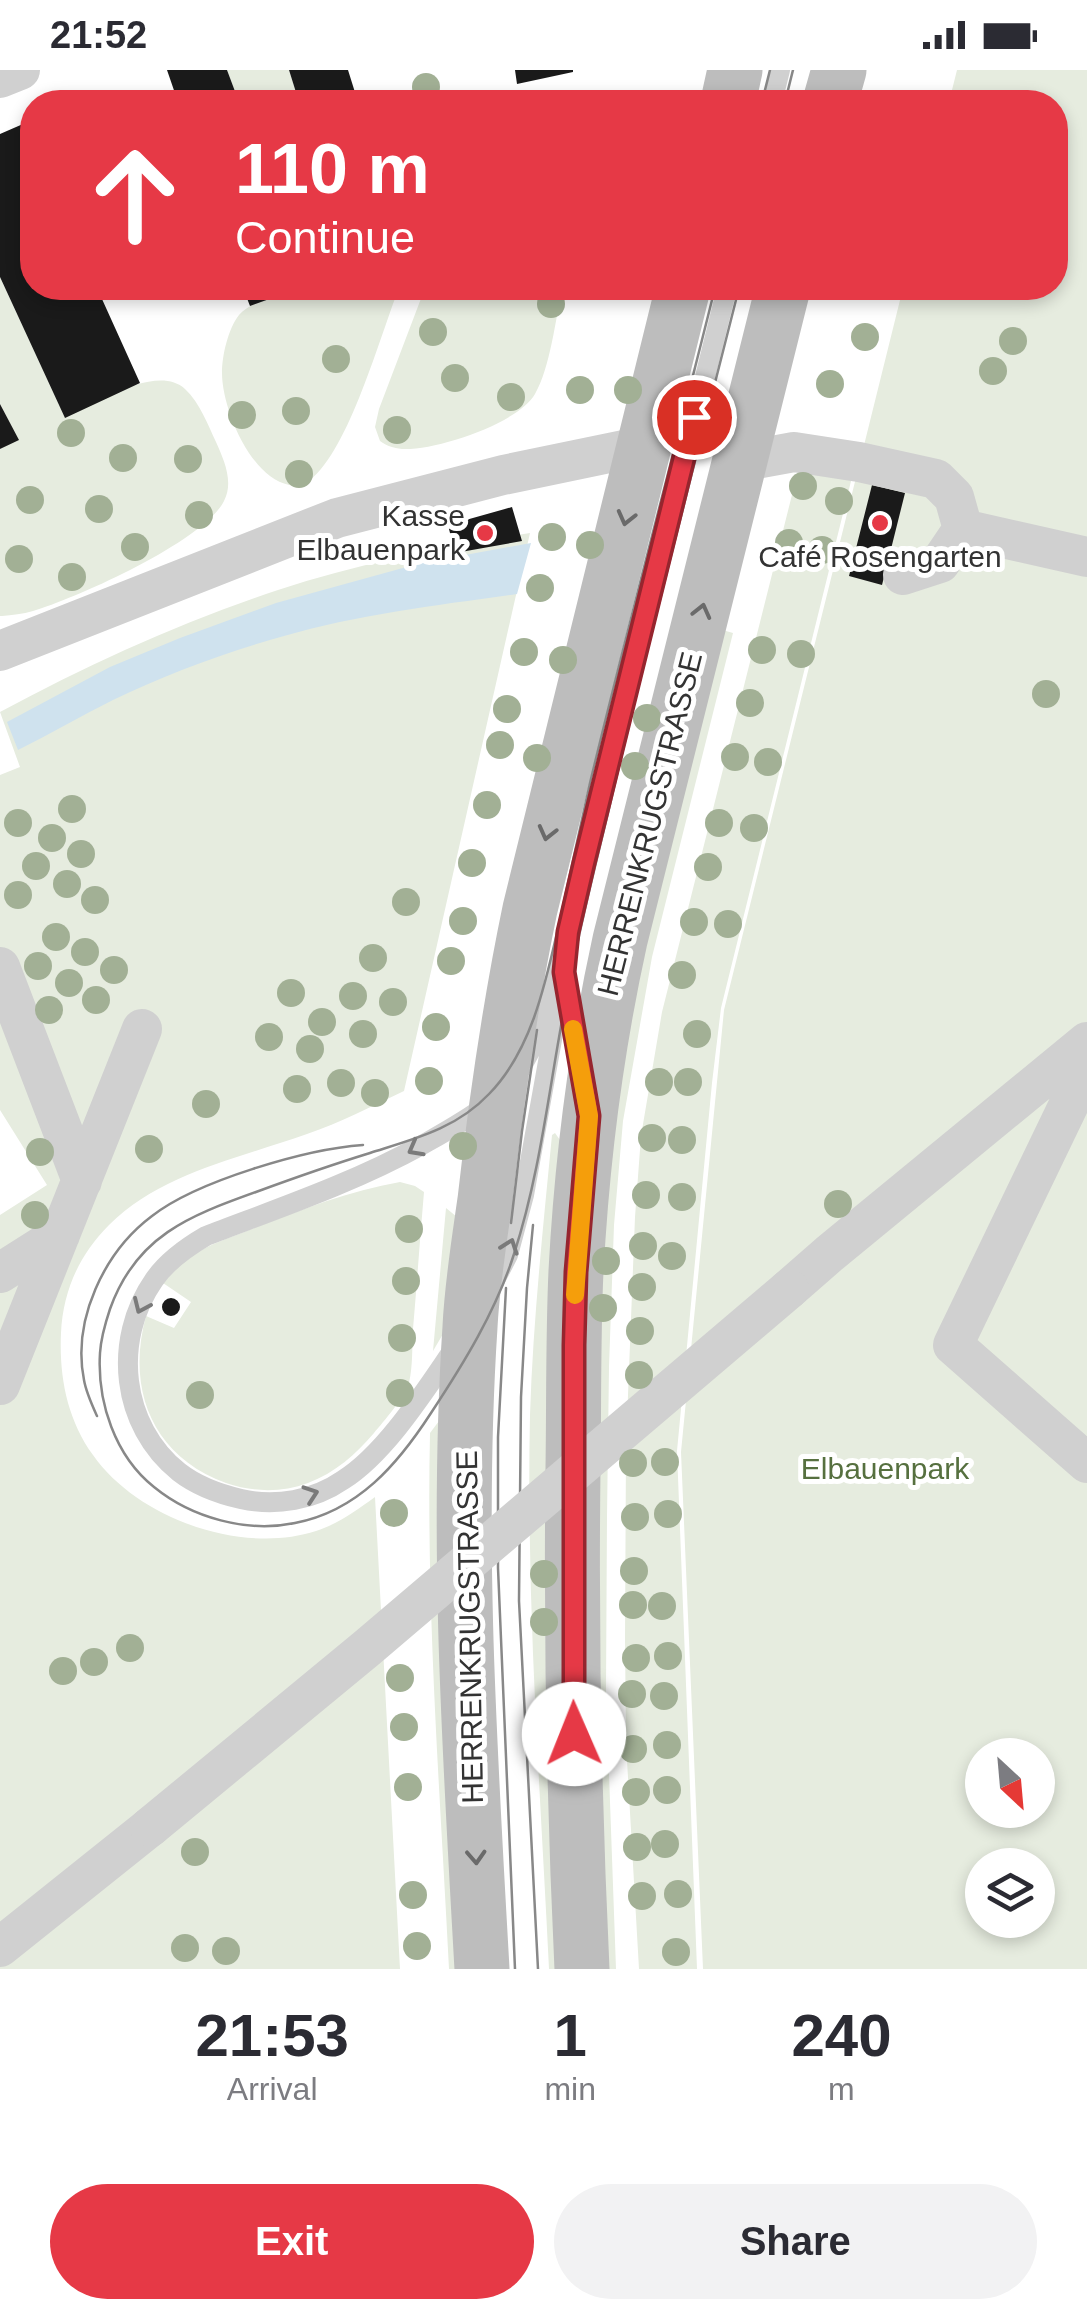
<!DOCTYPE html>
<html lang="en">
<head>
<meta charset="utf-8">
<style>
  body { margin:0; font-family:Arial,sans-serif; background:#f2f2f3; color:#2b2b33; height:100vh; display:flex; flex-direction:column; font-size:38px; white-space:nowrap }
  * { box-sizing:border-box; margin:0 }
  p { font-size:32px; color:#7c7c81 }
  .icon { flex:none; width:55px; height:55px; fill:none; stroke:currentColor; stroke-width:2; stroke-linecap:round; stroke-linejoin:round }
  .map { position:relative; height:1899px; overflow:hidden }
  .sheet { display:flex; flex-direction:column; background:#fff; flex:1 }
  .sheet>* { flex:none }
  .hud { position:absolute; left:20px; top:20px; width:1048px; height:210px; border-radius:40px; box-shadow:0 5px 15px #0003; background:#e63946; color:#fff; overflow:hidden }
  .needle { width:65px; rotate:154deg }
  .fabs { position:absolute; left:965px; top:1668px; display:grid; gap:20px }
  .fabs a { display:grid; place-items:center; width:90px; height:90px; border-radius:50%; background:#fff; box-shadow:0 5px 15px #0003; font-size:50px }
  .pin { position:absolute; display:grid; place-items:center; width:85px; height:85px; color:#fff; margin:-42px; border:5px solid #fff; border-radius:50%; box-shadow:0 2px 10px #0007 }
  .me { position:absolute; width:110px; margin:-55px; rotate:359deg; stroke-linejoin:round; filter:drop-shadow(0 0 8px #0008) }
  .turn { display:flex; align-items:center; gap:35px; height:210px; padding:0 50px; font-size:45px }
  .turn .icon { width:130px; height:130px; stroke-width:2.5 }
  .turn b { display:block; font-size:70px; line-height:85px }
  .eta { display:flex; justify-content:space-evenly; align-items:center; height:170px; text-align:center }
  .eta b { font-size:60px; font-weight:700; line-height:70px }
  .action { display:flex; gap:20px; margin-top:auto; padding:20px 50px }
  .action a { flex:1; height:115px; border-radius:60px; background:#e63946; color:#fff; font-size:40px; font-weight:700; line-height:115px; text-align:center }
  .action a+a { background:#f2f2f3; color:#2b2b33 }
  .status { display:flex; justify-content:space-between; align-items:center; height:70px; padding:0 50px; background:#fff; direction:ltr }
  .status svg { height:28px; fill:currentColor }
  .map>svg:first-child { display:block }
  .green { fill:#e6ecdf; fill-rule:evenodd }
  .water { fill:#cfe2ee }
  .building { fill:#1a1a1a }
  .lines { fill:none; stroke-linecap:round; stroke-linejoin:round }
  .lane { stroke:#d0d0d0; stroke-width:20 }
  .street { stroke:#d0d0d0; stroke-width:40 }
  .secondary { stroke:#bdbdbd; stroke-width:55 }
  .tram { stroke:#888; stroke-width:2.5 }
  .street-bridge { stroke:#d0d0d0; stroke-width:40 }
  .tree { fill:#a2b095 }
  .oneway { stroke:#6a6a6a }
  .oneway2 { stroke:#7a7a7a }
  .route-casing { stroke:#96252e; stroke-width:25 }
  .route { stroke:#e63946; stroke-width:18 }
  .slow { stroke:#f59e0b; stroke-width:18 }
  .poi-dot { fill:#e63946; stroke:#fff; stroke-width:4 }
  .labels { text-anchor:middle; stroke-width:10; stroke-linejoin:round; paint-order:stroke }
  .poi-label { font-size:30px; fill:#333; stroke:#fff; text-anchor:end }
  .street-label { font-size:30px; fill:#333; stroke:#fff }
  .park-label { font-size:30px; fill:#56703f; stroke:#fff }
</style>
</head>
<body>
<div class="status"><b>21:52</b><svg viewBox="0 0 49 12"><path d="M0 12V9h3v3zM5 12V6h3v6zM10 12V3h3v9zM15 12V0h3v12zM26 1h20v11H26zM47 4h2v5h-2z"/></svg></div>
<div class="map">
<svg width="1087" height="1899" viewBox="0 0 1087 1899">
  <rect width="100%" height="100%" fill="#fff"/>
  <path class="green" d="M227,0H289L299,32H239Z
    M957,0H1087V1899H703L681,1382L724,940L903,218H1055V32H949ZM982,1685H1038V1740H982ZM982,1795H1038V1850H982Z
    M0,207L65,347C94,334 157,293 185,319C200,333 208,355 216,372C224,390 234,412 224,431C204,471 77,528 33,541C23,544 12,545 2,546H0V379L18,369L0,334Z
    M301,218H399C380,266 349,380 310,410C304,415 297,416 289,415C250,407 222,338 222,303C222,286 228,259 239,245C250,231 284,224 301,218Z
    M425,218H562C556,248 550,298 535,324C519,353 435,381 402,379C393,378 387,376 380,371L375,357L379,339Z
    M799,397L853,403L721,938L712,1013L677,1381L697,1899H639L626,1673L625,1569L626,1376L635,1147L641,1066L662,942Z
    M530,463L404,1021C372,1036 340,1053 307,1064C240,1088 161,1103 109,1155C79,1185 63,1221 61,1263C59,1306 67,1349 93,1385C138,1449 242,1485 316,1461C338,1454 357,1440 375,1427L400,1899H0V1145L47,1115L0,1040V705L20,697L0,642C89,594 181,552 278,520C360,493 445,477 530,463Z
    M719,559L733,563L652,887L623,1051L614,1155L609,1297L607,1446L606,1620L616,1899H601L595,1278L614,1005Z
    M555,1063L560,1070L563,1899H549C540,1715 526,1530 530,1345C533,1252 543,1158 552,1065Z
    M400,1112L415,1116L424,1122C420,1167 417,1213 413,1259C412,1276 413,1296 409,1313C405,1327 384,1351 374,1363C356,1384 335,1403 308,1413C281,1423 252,1422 226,1413C152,1386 126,1319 146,1246L174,1258L191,1232L163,1213C172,1203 180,1193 192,1186C209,1174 230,1168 249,1160C297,1141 349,1121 400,1112Z
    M446,1138L457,1147L463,1230L433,1281Z
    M442,1347L468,1899H449C440,1721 426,1542 430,1363Z"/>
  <path class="water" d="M531,473L517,524C439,535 360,544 284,566C226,582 167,604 113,630C81,646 50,664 18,680L7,652L110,597L180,568L276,533L421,493Z"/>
  <path class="building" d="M167,0H227L239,32H178Z
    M289,0H348L358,32H299Z
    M515,0H573V2L517,14Z
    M23,54L32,76V218H97L140,313L65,348L0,207V64Z
    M243,218H300L250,236Z
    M0,334L19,370L0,379Z
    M872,415L905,423L882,515L849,506Z
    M512,437L522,471L455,483L448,455Z
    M162 1237a9 9 0 1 1 18 0a9 9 0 1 1-18 0Z"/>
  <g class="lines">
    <path class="lane" d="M772,32L780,0
      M566,919L578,989
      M521,998L535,972L558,902L727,218
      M491,1218L508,1185L524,1125L564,903
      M455,1277C426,1319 386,1383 343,1410C314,1430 276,1437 241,1429C219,1424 197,1416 179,1402C121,1356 112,1270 154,1210C167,1191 187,1177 206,1166C279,1138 353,1113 422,1075C445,1062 467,1050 488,1034"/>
    <path class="street" d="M0,8L20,0
      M739,392L794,382L859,392L936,409L954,427L963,459
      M963,459L1087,487
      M903,505L940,493L963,459
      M0,581L337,448L503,405L643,376
      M0,897L82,1111
      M1087,997L953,1275L1087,1393
      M0,1203L60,1165
      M789,1219L829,1184L1087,972
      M0,1315L142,959
      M0,1877L150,1757"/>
    <path class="secondary" d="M728,32L735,0
      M830,32L839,0
      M482,1899C470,1685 456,1471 470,1257C472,1215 479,1172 485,1130C496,1032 510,935 530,839L683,218
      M582,1899C574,1732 571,1565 573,1398C574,1332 573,1266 576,1201C582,1089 596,979 620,870L783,218"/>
    <path class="tram" d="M762,32L770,0
      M785,32L793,0
      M715,218C674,383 630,548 590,713C580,757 571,801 561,845C547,906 534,978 489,1024C456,1059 414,1069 370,1083C331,1095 294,1108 256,1122C189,1146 136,1166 110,1239C105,1254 101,1267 100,1283C97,1332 115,1386 154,1417C192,1448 247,1463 295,1453C358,1441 398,1394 431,1343C464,1293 496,1241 514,1184C542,1098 550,1007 568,919C579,860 594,801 608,743C649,567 695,393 739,218
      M511,1153L522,1061L537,960
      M533,1155L527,1218L521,1327L519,1531L538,1899
      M506,1218L498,1367V1498L515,1899
      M97,1346C92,1335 86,1322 84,1310C72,1250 104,1182 152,1146C197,1111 306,1079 363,1075"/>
    <path class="street-bridge" d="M150,1757L367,1578L789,1219"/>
  </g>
  <g class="tree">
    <circle cx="426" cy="17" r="14"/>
    <circle cx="551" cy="234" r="14"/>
    <circle cx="433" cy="262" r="14"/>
    <circle cx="865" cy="267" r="14"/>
    <circle cx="1013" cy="271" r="14"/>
    <circle cx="336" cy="289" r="14"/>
    <circle cx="993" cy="301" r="14"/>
    <circle cx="455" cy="308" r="14"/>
    <circle cx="830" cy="314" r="14"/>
    <circle cx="580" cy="320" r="14"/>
    <circle cx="628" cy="320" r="14"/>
    <circle cx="511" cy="327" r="14"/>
    <circle cx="296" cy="341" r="14"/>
    <circle cx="242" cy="345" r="14"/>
    <circle cx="397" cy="360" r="14"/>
    <circle cx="71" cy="363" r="14"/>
    <circle cx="123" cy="388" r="14"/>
    <circle cx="188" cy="389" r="14"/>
    <circle cx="299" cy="404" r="14"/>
    <circle cx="803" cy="416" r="14"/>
    <circle cx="30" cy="430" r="14"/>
    <circle cx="839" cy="431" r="14"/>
    <circle cx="99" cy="439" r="14"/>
    <circle cx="199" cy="445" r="14"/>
    <circle cx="552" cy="467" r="14"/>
    <circle cx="789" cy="473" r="14"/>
    <circle cx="590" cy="475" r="14"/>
    <circle cx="135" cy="477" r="14"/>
    <circle cx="822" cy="480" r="14"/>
    <circle cx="19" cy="489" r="14"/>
    <circle cx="72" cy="507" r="14"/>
    <circle cx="540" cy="518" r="14"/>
    <circle cx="762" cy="580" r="14"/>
    <circle cx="524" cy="582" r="14"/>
    <circle cx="801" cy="584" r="14"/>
    <circle cx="563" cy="590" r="14"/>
    <circle cx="1046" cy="624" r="14"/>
    <circle cx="750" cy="633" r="14"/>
    <circle cx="507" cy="639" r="14"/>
    <circle cx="647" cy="648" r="14"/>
    <circle cx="500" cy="675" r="14"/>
    <circle cx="735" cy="687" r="14"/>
    <circle cx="537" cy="688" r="14"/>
    <circle cx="768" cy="692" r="14"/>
    <circle cx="635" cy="696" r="14"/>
    <circle cx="487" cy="735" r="14"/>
    <circle cx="72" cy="739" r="14"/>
    <circle cx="18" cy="753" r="14"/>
    <circle cx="719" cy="753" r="14"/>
    <circle cx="754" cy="758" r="14"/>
    <circle cx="52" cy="768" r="14"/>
    <circle cx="81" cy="784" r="14"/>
    <circle cx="472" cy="793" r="14"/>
    <circle cx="36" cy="796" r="14"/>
    <circle cx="708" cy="797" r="14"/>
    <circle cx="67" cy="814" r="14"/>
    <circle cx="18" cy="825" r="14"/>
    <circle cx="95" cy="830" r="14"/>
    <circle cx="406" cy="832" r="14"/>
    <circle cx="463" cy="851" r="14"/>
    <circle cx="694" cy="852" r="14"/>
    <circle cx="728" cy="854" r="14"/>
    <circle cx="56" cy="867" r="14"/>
    <circle cx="85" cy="882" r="14"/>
    <circle cx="373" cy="888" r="14"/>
    <circle cx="451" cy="891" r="14"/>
    <circle cx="38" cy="896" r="14"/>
    <circle cx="114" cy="900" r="14"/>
    <circle cx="682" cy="905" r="14"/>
    <circle cx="69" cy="913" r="14"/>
    <circle cx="291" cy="923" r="14"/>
    <circle cx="353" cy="926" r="14"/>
    <circle cx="96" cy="930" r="14"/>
    <circle cx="393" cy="932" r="14"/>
    <circle cx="49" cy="940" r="14"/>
    <circle cx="322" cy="952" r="14"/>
    <circle cx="436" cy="957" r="14"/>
    <circle cx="363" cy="964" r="14"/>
    <circle cx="697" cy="964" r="14"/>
    <circle cx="269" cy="967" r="14"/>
    <circle cx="310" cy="979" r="14"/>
    <circle cx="429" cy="1011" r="14"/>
    <circle cx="659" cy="1012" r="14"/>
    <circle cx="688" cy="1012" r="14"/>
    <circle cx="341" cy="1013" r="14"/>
    <circle cx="297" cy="1019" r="14"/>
    <circle cx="375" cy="1023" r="14"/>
    <circle cx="206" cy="1034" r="14"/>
    <circle cx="652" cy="1068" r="14"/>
    <circle cx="682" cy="1070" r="14"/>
    <circle cx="463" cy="1076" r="14"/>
    <circle cx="149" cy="1079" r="14"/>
    <circle cx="40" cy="1082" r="14"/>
    <circle cx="646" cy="1125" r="14"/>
    <circle cx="682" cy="1127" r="14"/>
    <circle cx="838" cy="1134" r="14"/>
    <circle cx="35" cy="1145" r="14"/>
    <circle cx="409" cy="1159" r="14"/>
    <circle cx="643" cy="1176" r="14"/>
    <circle cx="672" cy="1186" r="14"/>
    <circle cx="606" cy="1191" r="14"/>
    <circle cx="406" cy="1211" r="14"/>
    <circle cx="642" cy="1217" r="14"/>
    <circle cx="603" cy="1238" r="14"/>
    <circle cx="640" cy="1261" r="14"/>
    <circle cx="402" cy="1268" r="14"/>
    <circle cx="639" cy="1305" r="14"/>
    <circle cx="400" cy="1323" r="14"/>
    <circle cx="200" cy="1325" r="14"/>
    <circle cx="665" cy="1392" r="14"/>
    <circle cx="633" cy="1393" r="14"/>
    <circle cx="394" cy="1443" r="14"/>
    <circle cx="668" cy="1444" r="14"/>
    <circle cx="635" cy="1447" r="14"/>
    <circle cx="634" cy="1501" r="14"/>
    <circle cx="544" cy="1504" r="14"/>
    <circle cx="633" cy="1535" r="14"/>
    <circle cx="662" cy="1536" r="14"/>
    <circle cx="544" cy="1552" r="14"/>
    <circle cx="130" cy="1578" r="14"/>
    <circle cx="668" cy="1586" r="14"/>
    <circle cx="636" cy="1588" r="14"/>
    <circle cx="94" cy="1592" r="14"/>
    <circle cx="63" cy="1601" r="14"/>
    <circle cx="400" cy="1608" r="14"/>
    <circle cx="632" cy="1624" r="14"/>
    <circle cx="664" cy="1626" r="14"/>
    <circle cx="404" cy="1657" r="14"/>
    <circle cx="545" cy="1674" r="14"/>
    <circle cx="667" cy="1675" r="14"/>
    <circle cx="633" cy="1679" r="14"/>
    <circle cx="408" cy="1717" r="14"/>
    <circle cx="667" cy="1720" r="14"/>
    <circle cx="636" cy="1722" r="14"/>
    <circle cx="665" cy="1774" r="14"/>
    <circle cx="637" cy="1777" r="14"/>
    <circle cx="195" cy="1782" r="14"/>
    <circle cx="678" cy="1824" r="14"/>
    <circle cx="413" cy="1825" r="14"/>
    <circle cx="642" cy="1826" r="14"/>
    <circle cx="417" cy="1876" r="14"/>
    <circle cx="185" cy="1878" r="14"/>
    <circle cx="226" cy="1881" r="14"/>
    <circle cx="676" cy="1882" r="14"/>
  </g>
  <defs><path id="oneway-chevron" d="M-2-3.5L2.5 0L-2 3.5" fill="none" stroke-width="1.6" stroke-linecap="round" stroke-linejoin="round" transform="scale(2.5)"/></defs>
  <g class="oneway">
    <use href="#oneway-chevron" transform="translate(626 448) rotate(104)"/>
    <use href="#oneway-chevron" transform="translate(702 541) rotate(-76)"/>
    <use href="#oneway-chevron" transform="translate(547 763) rotate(104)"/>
    <use href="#oneway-chevron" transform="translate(476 1787) rotate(87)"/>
  </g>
  <g class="oneway2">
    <use href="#oneway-chevron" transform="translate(415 1079) rotate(151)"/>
    <use href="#oneway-chevron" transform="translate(510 1176) rotate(-70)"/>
    <use href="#oneway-chevron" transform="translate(141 1236) rotate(114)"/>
    <use href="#oneway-chevron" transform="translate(311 1424) rotate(-19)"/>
  </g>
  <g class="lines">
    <g class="route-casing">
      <path id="route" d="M574,1664V1275L576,1202L589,1046L564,902L568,862L584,793L694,347"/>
    </g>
    <use href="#route" class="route"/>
    <path class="slow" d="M573,959L589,1046L575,1225"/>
  </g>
  <g class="poi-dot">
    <circle cx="880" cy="453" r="10"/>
    <circle cx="485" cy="463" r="10"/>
  </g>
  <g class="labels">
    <g class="poi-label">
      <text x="465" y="456">Kasse<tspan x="465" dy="34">Elbauenpark</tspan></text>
      <text x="880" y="497" text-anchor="middle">Café Rosengarten</text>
    </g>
    <g class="street-label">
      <text transform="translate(650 754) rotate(-76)" y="10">HERRENKRUGSTRASSE</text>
      <text transform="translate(470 1557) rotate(-91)" y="10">HERRENKRUGSTRASSE</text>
    </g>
    <g class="park-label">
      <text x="885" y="1409">Elbauenpark</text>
    </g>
  </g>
</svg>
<div class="fabs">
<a><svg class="needle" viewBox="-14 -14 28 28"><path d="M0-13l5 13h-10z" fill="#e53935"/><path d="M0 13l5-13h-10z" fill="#7c7c81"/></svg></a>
<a><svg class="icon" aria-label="layers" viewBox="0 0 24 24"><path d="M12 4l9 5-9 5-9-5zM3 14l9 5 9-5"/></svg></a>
</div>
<div class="pin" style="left:694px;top:347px;background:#d93025"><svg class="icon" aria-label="arrive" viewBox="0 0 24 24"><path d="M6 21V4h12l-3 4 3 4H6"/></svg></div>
<svg class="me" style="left:574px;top:1664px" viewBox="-20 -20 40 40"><circle r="19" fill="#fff"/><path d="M0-13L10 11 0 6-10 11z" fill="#e63946"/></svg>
<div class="hud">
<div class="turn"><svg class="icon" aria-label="ahead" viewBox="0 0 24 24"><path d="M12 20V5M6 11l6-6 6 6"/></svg><div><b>110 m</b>Continue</div></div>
</div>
</div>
<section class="sheet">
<div class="eta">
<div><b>21:53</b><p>Arrival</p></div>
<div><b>1</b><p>min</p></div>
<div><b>240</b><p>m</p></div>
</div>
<div class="action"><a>Exit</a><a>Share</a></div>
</section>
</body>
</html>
